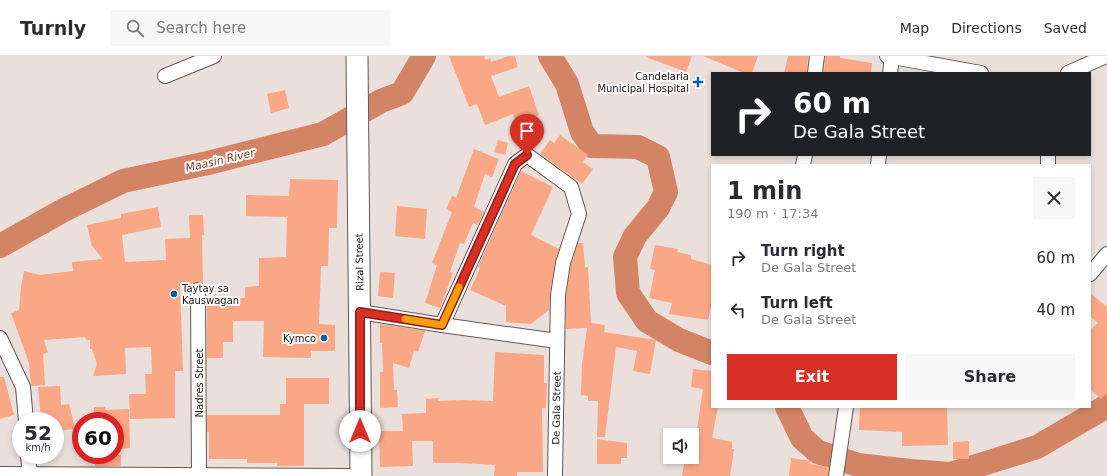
<!DOCTYPE html>
<html lang="en">
<head>
<meta charset="utf-8">
<style>
  body { margin:0; font-family:"DejaVu Sans",sans-serif; background:#f7f7f7; color:#2b2b33; height:100vh; display:flex; flex-direction:column; font-size:15px; white-space:nowrap }
  * { box-sizing:border-box; margin:0 }
  p { font-size:13px; color:#7c7c81 }
  .icon { flex:none; width:22px; height:22px; fill:none; stroke:currentColor; stroke-width:2; stroke-linecap:round; stroke-linejoin:round }
  .map { position:relative; flex:1; overflow:hidden }
  .drawer { position:absolute; left:711px; top:108px; width:380px; height:244px; display:flex; flex-direction:column; background:#fff; border-radius:0px; box-shadow:0 2px 6px #0003 }
  .drawer>* { flex:none }
  .banner { position:absolute; left:711px; top:16px; width:380px; height:84px; border-radius:0px; box-shadow:0 2px 6px #0003; background:#202124; color:#fff; overflow:hidden }
  .tools { position:absolute; left:663px; top:372px; display:grid; gap:8px }
  .tools a { display:grid; place-items:center; width:36px; height:36px; border-radius:0px; background:#fff; box-shadow:0 2px 6px #0003; font-size:20px }
  .speed { position:absolute; left:12px; top:356px; display:flex; gap:8px; font-size:20px; font-weight:700; text-align:center }
  .speed>* { display:grid; place-content:center; width:52px; height:52px; border-radius:50%; background:#fff; box-shadow:0 2px 6px #0003; line-height:1 }
  .speed small { font-size:10px; font-weight:400 }
  .speed .limit { border:6px solid #d22; background:#fff; color:#111 }
  .pin { position:absolute; display:grid; place-items:center; width:34px; height:34px; color:#fff; margin:-41px -17px; border-radius:50% 50% 50% 0; rotate:-45deg; box-shadow:0 0 4px #0007 }
  .pin .icon { rotate:45deg }
  .me { position:absolute; width:44px; margin:-22px; rotate:0deg; stroke-linejoin:round; filter:drop-shadow(0 0 3px #0008) }
  .turn { display:flex; align-items:center; gap:14px; height:84px; padding:0 16px; font-size:18px }
  .turn .icon { width:52px; height:52px; stroke-width:2.5 }
  .turn b { display:block; font-size:28px; line-height:34px }
  .round { display:grid; place-items:center; flex:none; width:42px; height:42px; border-radius:0px; background:#f7f7f7 }
  .summary { display:flex; align-items:center; justify-content:space-between; height:68px; padding:0 16px }
  h1 { font-size:24px; font-weight:700; line-height:30px }
  .button { display:flex; gap:8px; margin-top:auto; padding:8px 16px }
  .button a { flex:1; height:46px; border-radius:0px; background:#d93025; color:#fff; font-size:16px; font-weight:700; line-height:46px; text-align:center }
  .button a+a { background:#f7f7f7; color:#2b2b33 }
  ul { padding:0; list-style:none }
  li { display:flex; align-items:center; gap:12px; height:52px; padding:0 16px }
  li div { flex:1 }
  li b { display:block; font-size:15px }
  li em { font-style:normal }
  header { display:flex; align-items:center; gap:24px; box-sizing:border-box; height:56px; padding:0 20px; background:#fff; border-bottom:1px solid #e1e1e2 }
  header strong { font-size:19px }
  nav { display:flex; gap:22px; margin-inline-start:auto; font-size:14px }
  .search { width:280px; height:36px; background:#f7f7f7; display:flex; align-items:center; gap:10px; box-sizing:border-box; padding:0 14px; border-radius:0px; color:#7c7c81; font-size:15px }
  .map>svg:first-child { display:block }
  .lines { fill:none; stroke-linecap:round; stroke-linejoin:round }
  .river { stroke:#d38464; stroke-width:24 }
  .building { fill:#faa786 }
  .street-casing { stroke:#615854; stroke-width:16 }
  .primary-casing { stroke:#615854; stroke-width:23 }
  .street { stroke:#fff; stroke-width:14 }
  .primary { stroke:#fff; stroke-width:21 }
  .route-casing { stroke:#8d1f18; stroke-width:10 }
  .route { stroke:#d93025; stroke-width:7 }
  .slow { stroke:#f59e0b; stroke-width:7 }
  .poi-dot { fill:#005daa; stroke:#fff; stroke-width:1.5 }
  .labels { text-anchor:middle; stroke-width:4; stroke-linejoin:round; paint-order:stroke }
  .poi-label { font-size:10px; fill:#191514; stroke:#fff; text-anchor:end }
  .street-label { font-size:10px; fill:#191514; stroke:#fff }
  .water-label { font-size:11px; font-style:italic; fill:#833919; stroke:#fff }
</style>
</head>
<body>
<header>
<strong>Turnly</strong>
<div class="search"><svg class="icon" aria-label="search" viewBox="0 0 24 24"><circle cx="10" cy="10" r="6"/><path d="M15 15l6 6"/></svg>Search here</div>
<nav><a>Map</a><a>Directions</a><a>Saved</a></nav>
</header>
<div class="map">
<svg width="1107" height="420" viewBox="0 0 1107 420">
  <rect width="100%" height="100%" fill="#eadfdb"/>
  <g class="lines">
    <path class="river" d="M550,0L567,28L582,76L592,90L638,91L658,101L666,136L658,152L635,180L625,201L628,237L647,265L679,284L712,297
      M0,190L62,155L123,125L208,107L323,78L381,45L402,37L424,0
      M787,351L802,382L818,396L858,409L910,415L951,418L1037,391L1107,350"/>
  </g>
  <path class="building" d="M449,0H484L485,4L490,2L491,6L509,0H515L518,11L491,20L499,41L529,30L539,59L516,67L513,58L485,69L477,48L469,51Z
    M646,0H692L686,16L646,1Z
    M703,0H758L752,17H744Z
    M788,0H808L807,17H784Z
    M825,0H840V2L872,7L871,17H824Z
    M285,34L289,52L271,57L267,38Z
    M560,79L588,99L583,106L593,113L582,128L540,98L550,84L554,87Z
    M498,84L508,87L505,99L494,96Z
    M474,93L499,103L492,121L485,118L474,151L484,156L478,169L473,167L464,188L460,187L450,216L453,217L440,252L425,247L437,209L432,207L452,156L446,153L452,140L456,142Z
    M521,115L553,131L531,179L559,193L555,206L550,238L549,254L531,268L506,266V250L470,234L480,212L478,211Z
    M290,123L338,124L337,172H329L328,210H321L319,268L335,269V295H311V302L263,301L264,265H233V286H223V302H207V248L228,247V243L245,242V231L259,230V202L286,201L287,161L246,160V139L289,140Z
    M397,150L427,153L425,183L395,180Z
    M158,151L161,171L122,179L125,206L166,204L165,183L190,182L189,159H203L204,179H202L203,227L198,226L193,227L190,231H180L183,315H175V362L130,363L129,338H146L145,318H152L151,291L125,292L126,318L93,320L97,308L92,293H90V284H86L85,281L44,284L48,297L43,298L45,329L31,330L29,307L11,257L19,254L21,231L24,215L40,219L73,215L72,206L103,203L92,190L87,169L121,162V158Z
    M578,187H583L585,211H588L591,267L605,269L604,276L656,284L650,318L633,315L637,295L616,291L605,381H597L598,345H588V340L581,339L582,308L587,272L566,273V240L571,209Z
    M655,189L678,193L677,196L691,199V203L712,209V246L708,264L669,258L672,247L649,242L655,214L650,213Z
    M380,216L395,217L393,242L378,240Z
    M1090,237L1107,251V337L1101,343L1090,333V274L1098,267L1090,260Z
    M380,268L425,275L418,296L414,294L409,312L393,307L394,334H397L398,351L380,352V316H383L382,287H380Z
    M495,296L544,299V327H547L546,352H542L543,416H517V420H494L495,409L460,407H433V385H412L413,410L380,411L379,375H403L402,358L426,357V343L438,342V345L463,344L493,345Z
    M693,313L712,315V351H718L712,382L732,386V393H734L730,420H682L685,401H692V379L696,380L703,333L691,331Z
    M0,321H4L14,359L0,363Z
    M286,322H329V348H304V410H277V407H247V403H209V376H207V359H280V348H286Z
    M60,330L61,349L69,348L75,373L55,375V365H41L38,331Z
    M94,351H105L106,354L129,353L130,392L115,393V365H94Z
    M860,351L894,352V351H947L948,389L902,390V376L859,374Z
    M597,383L627,387V402H621V408H597Z
    M969,385V403H953V386Z
    M95,399H121V410H95Z
    M791,402L811,405L810,408L829,411L828,420H789Z"/>
  <g class="lines">
    <g class="street-casing">
      <path id="street" d="M887,0L981,17
        M815,17L817,0
        M890,17L892,2
        M1068,17L1106,0
        M165,20L214,0
        M1048,99V109
        M803,109L805,99
        M878,109L879,99
        M1090,218L1107,198
        M198,234L199,420
        M360,256L442,269L557,285
        M442,269L515,108L527,99L571,131L579,158L563,207L558,239L555,420
        M0,282L23,331L26,365
        M28,399L30,420
        M0,418L350,420
        M836,420L846,351"/>
    </g>
    <g class="primary-casing">
      <path id="primary" d="M357,0L361,420"/>
    </g>
    <use href="#street" class="street"/>
    <use href="#primary" class="primary"/>
  </g>
  <g class="lines">
    <g class="route-casing">
      <path id="route" d="M360,375V256L442,269L515,108L527,99"/>
    </g>
    <use href="#route" class="route"/>
    <path class="slow" d="M405,263L442,269L459,231"/>
  </g>
  <g class="poi-dot">
    <path d="M696 20h4v4h4v4h-4v4h-4v-4h-4v-4h4z"/>
    <circle cx="174" cy="238" r="4"/>
    <circle cx="324" cy="282" r="4"/>
  </g>
  <g class="labels">
    <g class="poi-label">
      <text x="689" y="24">Candelaria<tspan x="689" dy="12">Municipal Hospital</tspan></text>
      <text x="182" y="236" text-anchor="start">Taytay sa<tspan x="182" dy="12">Kauswagan</tspan></text>
      <text x="316" y="286">Kymco</text>
    </g>
    <g class="street-label">
      <text transform="translate(359 206) rotate(-91)" y="4">Rizal Street</text>
      <text transform="translate(199 327) rotate(-90)" y="4">Nadres Street</text>
      <text transform="translate(556 352) rotate(-89)" y="4">De Gala Street</text>
    </g>
    <g class="water-label">
      <text transform="translate(220 104) rotate(-13)" y="4">Maasin River</text>
    </g>
  </g>
</svg>
<div class="tools">
<a><svg class="icon" aria-label="sound" viewBox="0 0 24 24"><path d="M4 9h4l5-4v14l-5-4H4zM17 9q2 3 0 6"/></svg></a>
</div>
<div class="speed"><div>52<small>km/h</small></div><div class="limit">60</div></div>
<div class="pin" style="left:527px;top:99px;background:#d93025"><svg class="icon" aria-label="arrive" viewBox="0 0 24 24"><path d="M6 21V4h12l-3 4 3 4H6"/></svg></div>
<svg class="me" style="left:360px;top:375px" viewBox="-20 -20 40 40"><circle r="19" fill="#fff"/><path d="M0-13L10 11 0 6-10 11z" fill="#d93025"/></svg>
<div class="banner">
<div class="turn"><svg class="icon" aria-label="right" viewBox="0 0 24 24"><path d="M7 20v-9h11M14 6l5 5-5 5"/></svg><div><b>60 m</b>De Gala Street</div></div>
</div>
<section class="drawer">
<div class="summary"><div><h1>1 min</h1><p>190 m · 17:34</p></div><a class="round"><svg class="icon" aria-label="close" viewBox="0 0 24 24"><path d="M6 6l12 12M18 6L6 18"/></svg></a></div>
<ul>
<li><svg class="icon" aria-label="right" viewBox="0 0 24 24"><path d="M7 20v-9h11M14 6l5 5-5 5"/></svg><div><b>Turn right</b><p>De Gala Street</p></div><em>60 m</em></li>
<li><svg class="icon" aria-label="left" viewBox="0 0 24 24"><path d="M17 20v-9H6M10 6l-5 5 5 5"/></svg><div><b>Turn left</b><p>De Gala Street</p></div><em>40 m</em></li>
</ul>
<div class="button"><a>Exit</a><a>Share</a></div>
</section>
</div>
</body>
</html>
